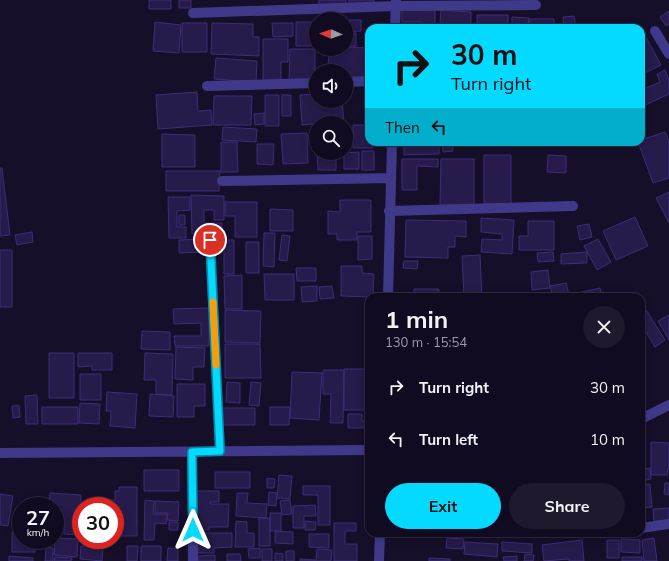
<!DOCTYPE html>
<html lang="en">
<head>
<meta charset="utf-8">
<style>
  body { margin:0; font-family:Mulish,sans-serif; background:#1e192d; color:#f1f3f6; height:100vh; display:flex; flex-direction:column; font-size:15px; white-space:nowrap }
  * { box-sizing:border-box; margin:0 }
  p { font-size:13px; color:#9c9ba5 }
  .icon { flex:none; width:22px; height:22px; fill:none; stroke:currentColor; stroke-width:2; stroke-linecap:round; stroke-linejoin:round }
  .map { position:relative; flex:1; overflow:hidden }
  .details { position:absolute; left:365px; top:293px; width:280px; height:244px; display:flex; flex-direction:column; background:#100b20; border-radius:12px; box-shadow:0 2px 10px #0003,0 0 0 1px #302b3e }
  .details>* { flex:none }
  .guide { position:absolute; left:365px; top:24px; width:280px; height:122px; border-radius:12px; box-shadow:0 2px 10px #0003,0 0 0 1px #302b3e; background:#04d9ff; color:#111; overflow:hidden }
  .needle { width:26px; rotate:272deg }
  .fabs { position:absolute; left:309px; top:12px; display:grid; gap:8px }
  .fabs a { display:grid; place-items:center; width:44px; height:44px; border-radius:50%; background:#100b20; box-shadow:0 2px 10px #0003,0 0 0 1px #302b3e; font-size:20px }
  .speed { position:absolute; left:12px; top:497px; display:flex; gap:8px; font-size:20px; font-weight:700; text-align:center }
  .speed>* { display:grid; place-content:center; width:52px; height:52px; border-radius:50%; background:#100b20; box-shadow:0 2px 10px #0003,0 0 0 1px #302b3e; line-height:1 }
  .speed small { font-size:10px; font-weight:400 }
  .speed .limit { border:6px solid #d22; background:#fff; color:#111 }
  .pin { position:absolute; display:grid; place-items:center; width:34px; height:34px; color:#fff; margin:-17px; border:2px solid #fff; border-radius:50%; box-shadow:0 1px 4px #0007 }
  .me { position:absolute; width:44px; margin:-22px; rotate:0deg; stroke-linejoin:round; filter:drop-shadow(0 0 3px #0008) }
  .turn { display:flex; align-items:center; gap:14px; height:84px; padding:0 20px; font-size:18px }
  .turn .icon { width:52px; height:52px; stroke-width:2.5 }
  .turn b { display:block; font-size:28px; line-height:34px }
  .then { display:flex; align-items:center; height:38px; padding:0 20px; background:#0003; gap:8px; font-size:15px }
  .round { display:grid; place-items:center; flex:none; width:42px; height:42px; border-radius:21px; background:#1e192d }
  .head { display:flex; align-items:center; justify-content:space-between; height:68px; padding:0 20px }
  h1 { font-size:24px; font-weight:700; line-height:30px }
  .primary-button { display:flex; gap:8px; margin-top:auto; padding:8px 20px }
  .primary-button a { flex:1; height:46px; border-radius:24px; background:#04d9ff; color:#111; font-size:16px; font-weight:700; line-height:46px; text-align:center }
  .primary-button a+a { background:#1e192d; color:#f1f3f6 }
  ul { padding:0; list-style:none }
  li { display:flex; align-items:center; gap:12px; height:52px; padding:0 20px }
  li div { flex:1 }
  li b { display:block; font-size:15px }
  li em { font-style:normal }
  .map>svg:first-child { display:block }
  .building { fill:#271b4b; stroke:#3f2c78 }
  .lines { fill:none; stroke-linecap:round; stroke-linejoin:round }
  .minor { stroke:#40398a; stroke-width:10 }
  .route-casing { stroke:#038da6; stroke-width:10 }
  .route { stroke:#04d9ff; stroke-width:7 }
  .slow { stroke:#f59e0b; stroke-width:7 }
</style>
</head>
<body>
<div class="map">
<svg width="669" height="561" viewBox="0 0 669 561">
  <rect width="100%" height="100%" fill="#150f2a"/>
  <path class="building" d="M149,0H171V9H149Z
    M179,0H191V8H179Z
    M319,0H346L345,6L319,5Z
    M349,0H374V5H349Z
    M402,10H435V28H422V22H402Z
    M441,10L471,12V25L440,23Z
    M669,11V24L666,26L660,17Z
    M477,15H508V28H496V25H477Z
    M574,16L576,28H564L563,17Z
    M512,17L529,18L528,28L512,27Z
    M529,19H554V28H529Z
    M346,20H361V31L346,32Z
    M155,22L181,25L179,53L153,51Z
    M296,22H316V46H296Z
    M182,23H207V52H182Z
    M212,23L253,24V37H259V56L211,54Z
    M272,23H293V36L273,37Z
    M418,25V28H398Z
    M475,25L485,26V28H475Z
    M641,28L661,65L641,75Z
    M346,33H356V46H346Z
    M263,39H288V62H281V81H263Z
    M346,47L369,48V80H346V71H331V68H328L329,49H346Z
    M290,49H315V81H289Z
    M216,58L257,61L256,82L214,79Z
    M327,68V71H316V69Z
    M665,70L669,80V94L641,107V90L660,82L657,74Z
    M197,92L198,111L211,110L212,125L158,129L156,95Z
    M316,94V101H342L344,123H329V117H323L324,123L302,125L300,95Z
    M265,95H279V126H265Z
    M282,95H291V116H282Z
    M214,96H252L251,125H213Z
    M367,99H369V123L364,122Z
    M264,113V124L255,125L254,114Z
    M353,125H369V142H373V148H353Z
    M223,127L257,129L256,142L222,140Z
    M665,132L669,141V178L653,183L638,142H641V140Z
    M307,133L308,163L283,164L281,134Z
    M162,134L195,135V167H162Z
    M221,142H237L238,172H221Z
    M442,142H452L453,151L443,152Z
    M257,144H274L273,165L257,164Z
    M439,144V154L404,155V145Z
    M362,151H374V170H362Z
    M359,152V169H344V153Z
    M317,153H336V170H318Z
    M484,155H511V204H484Z
    M548,155L566,156V173L547,172Z
    M402,159H438V167L417,166V190H402Z
    M441,159H474V206L440,205Z
    M0,168H2L10,235L0,236Z
    M166,171H220L219,191H166Z
    M669,192V223L656,198Z
    M191,195L224,196V220H214V210H204V223H222V234H192Z
    M168,197H190V210L177,211V227H186V238H169Z
    M340,200H371V232H357V240H337V234H328V211L340,212Z
    M225,202H257V237H235V216H225Z
    M270,209L293,210V231H270Z
    M179,215H185V225H179Z
    M635,217L648,246L616,260L603,231Z
    M481,218L514,220L512,254L481,252L482,239L502,240V234L481,232Z
    M406,220L466,221V237L455,236V247H448V258L405,257Z
    M528,221H554V250H519V236H528Z
    M589,224L592,237L580,240L577,226Z
    M32,232L33,242L17,245L15,235Z
    M264,233H275L274,267L263,266Z
    M282,235L290,236L287,261L279,260Z
    M358,236H372V259L358,260Z
    M204,239V252L179,253V240Z
    M598,239L611,262L597,270L584,246Z
    M224,240H234V274H224Z
    M246,242H259V273H246Z
    M0,250H12V307H0Z
    M553,252L554,261L538,262L537,253Z
    M587,252V263L561,264V254Z
    M480,255L482,297H464L462,256Z
    M404,261H418L417,269L403,268Z
    M341,266H362V273L374,274L373,297L341,296Z
    M296,268H316V281H297Z
    M548,270L550,288L532,290L531,272Z
    M264,274H294V300H265Z
    M242,275V309H225L224,276Z
    M566,283L569,295L600,288L602,297H553L550,286Z
    M317,286V301L302,302L301,287Z
    M332,286L334,298L320,299L319,287Z
    M414,289H439V297H462H414Z
    M643,305L665,340L655,347L641,324V306Z
    M209,308V346H175L174,336H201V323L174,324L173,309Z
    M225,310L261,311L260,343L225,342Z
    M669,315V340L658,321Z
    M142,331L170,332V350L141,349Z
    M225,344H260L261,378H225Z
    M176,347L205,348L204,367H193V380L175,379Z
    M49,353H74V398H49Z
    M78,353H112V370H92V366L78,367Z
    M145,353L173,354L172,395L156,394V380H144Z
    M344,369H369L368,410H344Z
    M323,370H344L343,423H330L331,394H323Z
    M292,372L322,373L319,420L290,418Z
    M80,374H101V400H80Z
    M227,382L240,383V403L226,402Z
    M251,382L261,383L259,406L249,405Z
    M177,384H205V406H194V417H177Z
    M107,392L137,394L135,428L110,426L111,411H106Z
    M150,394L174,396L173,417L149,416Z
    M37,395L38,424H26L25,396Z
    M80,403L100,404L99,424L79,423Z
    M19,405L20,417L13,418L12,406Z
    M42,407H78V424H42Z
    M270,407H290L289,425H270Z
    M220,408H255V425H220Z
    M348,414H362V421H369V428H348Z
    M651,442L669,443V469H668L667,475H651Z
    M650,468L651,479L641,481V469Z
    M144,470H179V491H144Z
    M215,472H250V488H215Z
    M279,475L292,476L290,499L277,498Z
    M267,478L275,479L274,488H267Z
    M665,483H669V495L664,494Z
    M650,484L652,507L641,508V485Z
    M303,486H330V525H318V495H303Z
    M119,487H137V536H115V506H92V504H106V500H115V491H119Z
    M197,491H219V502H210V504H229L228,527H209V530H196Z
    M269,492L277,493L276,506L268,505Z
    M50,493L81,495L79,535L64,534V525L55,524V506H49Z
    M237,493H248L247,503L267,504L266,518L236,516Z
    M0,494L13,496L8,526L0,525Z
    M145,500L154,501L153,514H167L166,524L155,523L154,540H144Z
    M290,500L292,514L282,515L280,501Z
    M155,501L179,502L178,521L167,520L168,513H155Z
    M315,505L316,516H304V528H293V506Z
    M669,508V520L654,522L653,509Z
    M270,513H281V531H270Z
    M259,518H270V546H259Z
    M236,521L247,522V533H254V547H235Z
    M305,521L316,522L315,530H305Z
    M169,522H178V530H169Z
    M334,523H356V531H345V544H357V561H334Z
    M275,531L293,532V544L275,543Z
    M12,532H21V540H35V552H12Z
    M198,533H232V547L214,548V553H198Z
    M309,534H329V548L309,547Z
    M55,538L78,539L77,557L54,555Z
    M447,538L464,539L463,549L446,548Z
    M654,538L657,561H644L642,540Z
    M621,539L640,540V553L621,552Z
    M582,540L584,561H569V559L544,561L542,545Z
    M607,540H619V558H607Z
    M465,542L498,544L497,557L464,554Z
    M502,542L532,544V553L502,551Z
    M81,546L103,548L102,561L80,559Z
    M127,546H138L137,561H127Z
    M141,546H161V561H141Z
    M46,547L53,548V561H45Z
    M168,548L178,549V561H167Z
    M260,548V558H249L248,549Z
    M262,549H272V561H262Z
    M317,549L332,550L331,561H300V559L316,560Z
    M286,551H294V561H286Z
    M275,553L283,554V561H275Z
    M227,554H240L241,561H227Z
    M525,554L534,555L533,561H524Z
    M215,555V561H198V556Z
    M9,556L33,558V561H9Z
    M517,556V561H504L503,557Z
    M55,557L72,558L71,561H54Z
    M622,557H642V561H622Z
    M429,558L450,559V561H429Z"/>
  <g class="lines">
    <path class="minor" d="M193,13L396,6L536,5
      M395,28L396,0
      M655,31L669,54
      M346,82L369,81
      M207,86L316,83
      M222,181L391,178
      M389,211L573,206
      M210,240L220,451
      M388,297L392,142
      M641,419L669,405
      M192,452L193,561
      M0,453L369,450
      M641,528L669,524
      M379,561L380,533"/>
  </g>
  <g class="lines">
    <g class="route-casing">
      <path id="route" d="M193,530L192,452L220,451L210,240"/>
    </g>
    <use href="#route" class="route"/>
    <path class="slow" d="M213,302L216,365"/>
  </g>
</svg>
<div class="fabs">
<a><svg class="needle" viewBox="-14 -14 28 28"><path d="M0-13l5 13h-10z" fill="#e53935"/><path d="M0 13l5-13h-10z" fill="#9c9ba5"/></svg></a>
<a><svg class="icon" aria-label="sound" viewBox="0 0 24 24"><path d="M4 9h4l5-4v14l-5-4H4zM17 9q2 3 0 6"/></svg></a>
<a><svg class="icon" aria-label="search" viewBox="0 0 24 24"><circle cx="10" cy="10" r="6"/><path d="M15 15l6 6"/></svg></a>
</div>
<div class="speed"><div>27<small>km/h</small></div><div class="limit">30</div></div>
<div class="pin" style="left:210px;top:240px;background:#d93025"><svg class="icon" aria-label="arrive" viewBox="0 0 24 24"><path d="M6 21V4h12l-3 4 3 4H6"/></svg></div>
<svg class="me" style="left:193px;top:530px" viewBox="-20 -20 40 40"><path d="M0-17L14 15 0 8-14 15z" fill="#04d9ff" stroke="#fff" stroke-width="4"/></svg>
<div class="guide">
<div class="turn"><svg class="icon" aria-label="right" viewBox="0 0 24 24"><path d="M7 20v-9h11M14 6l5 5-5 5"/></svg><div><b>30 m</b>Turn right</div></div>
<div class="then">Then<svg class="icon" aria-label="left" viewBox="0 0 24 24"><path d="M17 20v-9H6M10 6l-5 5 5 5"/></svg></div>
</div>
<section class="details">
<div class="head"><div><h1>1 min</h1><p>130 m · 15:54</p></div><a class="round"><svg class="icon" aria-label="close" viewBox="0 0 24 24"><path d="M6 6l12 12M18 6L6 18"/></svg></a></div>
<ul>
<li><svg class="icon" aria-label="right" viewBox="0 0 24 24"><path d="M7 20v-9h11M14 6l5 5-5 5"/></svg><div><b>Turn right</b></div><em>30 m</em></li>
<li><svg class="icon" aria-label="left" viewBox="0 0 24 24"><path d="M17 20v-9H6M10 6l-5 5 5 5"/></svg><div><b>Turn left</b></div><em>10 m</em></li>
</ul>
<div class="primary-button"><a>Exit</a><a>Share</a></div>
</section>
</div>
</body>
</html>
